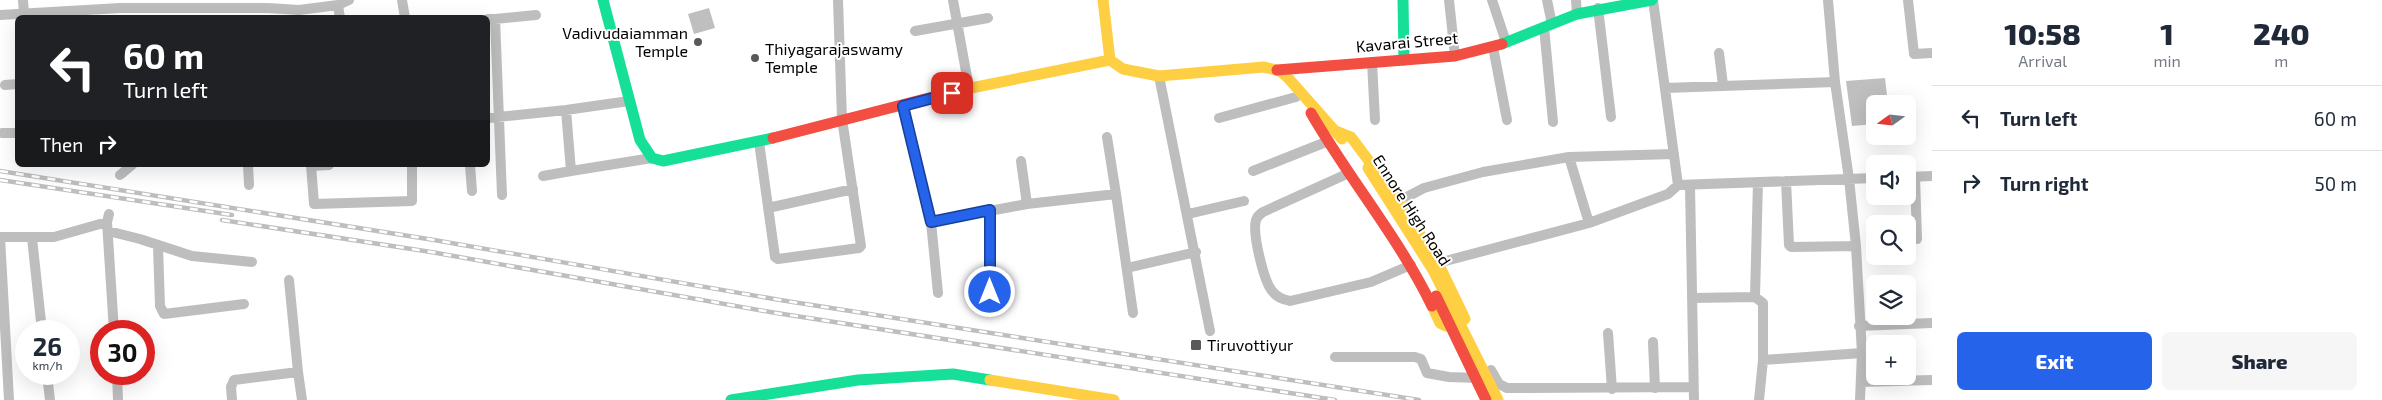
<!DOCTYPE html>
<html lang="en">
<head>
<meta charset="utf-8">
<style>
  body { margin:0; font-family:"Exo 2",sans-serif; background:#f6f6f7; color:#1f2937; height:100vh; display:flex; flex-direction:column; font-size:19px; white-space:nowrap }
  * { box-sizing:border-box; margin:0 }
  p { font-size:16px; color:#747a83 }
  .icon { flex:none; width:28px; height:28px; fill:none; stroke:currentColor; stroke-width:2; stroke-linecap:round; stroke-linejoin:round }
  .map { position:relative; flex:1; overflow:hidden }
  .sheet { display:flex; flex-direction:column; background:#fff; width:450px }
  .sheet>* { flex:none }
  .guide { position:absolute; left:15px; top:15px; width:475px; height:152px; border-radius:8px; box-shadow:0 5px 20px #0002; background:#202124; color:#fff; overflow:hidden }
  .needle { width:32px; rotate:255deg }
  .fabs { position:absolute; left:1866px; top:95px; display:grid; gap:10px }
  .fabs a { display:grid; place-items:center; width:50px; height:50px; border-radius:8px; background:#fff; box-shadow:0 5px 20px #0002; font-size:25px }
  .speed { position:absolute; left:15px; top:320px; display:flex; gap:10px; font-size:25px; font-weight:700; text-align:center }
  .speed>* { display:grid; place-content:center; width:65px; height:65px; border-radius:50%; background:#fff; box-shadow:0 5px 20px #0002; line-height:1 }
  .speed small { font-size:12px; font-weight:400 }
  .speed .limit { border:8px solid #d22; background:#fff; color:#111 }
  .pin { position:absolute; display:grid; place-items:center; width:42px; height:42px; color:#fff; margin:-21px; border-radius:10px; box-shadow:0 2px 8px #0006 }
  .me { position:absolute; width:55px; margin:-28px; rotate:0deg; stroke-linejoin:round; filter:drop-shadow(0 0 4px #0008) }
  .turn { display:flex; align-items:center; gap:18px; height:105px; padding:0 25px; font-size:22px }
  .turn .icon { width:65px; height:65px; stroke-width:2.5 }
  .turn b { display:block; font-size:35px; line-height:42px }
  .then { display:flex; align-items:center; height:48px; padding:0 25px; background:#0003; gap:10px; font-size:19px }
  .eta { display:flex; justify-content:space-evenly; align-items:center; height:85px; text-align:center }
  .eta b { font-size:30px; font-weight:800; line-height:35px }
  .cta { display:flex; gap:10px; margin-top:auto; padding:10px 25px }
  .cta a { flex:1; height:58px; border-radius:8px; background:#2563eb; color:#fff; font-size:20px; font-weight:800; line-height:58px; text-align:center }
  .cta a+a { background:#f6f6f7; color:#1f2937 }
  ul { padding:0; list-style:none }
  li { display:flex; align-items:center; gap:15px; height:65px; padding:0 25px; border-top:1px solid #e0e1e3 }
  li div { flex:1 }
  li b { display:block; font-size:19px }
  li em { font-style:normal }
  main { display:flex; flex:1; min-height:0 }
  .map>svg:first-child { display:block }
  .water { fill:#bfbfbf }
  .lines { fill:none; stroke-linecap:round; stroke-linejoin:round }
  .street { stroke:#bebebe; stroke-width:10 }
  .fast { stroke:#16e098; stroke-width:11 }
  .slow { stroke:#ffcf43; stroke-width:11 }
  .jam { stroke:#f24e42; stroke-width:11 }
  .rail-casing { stroke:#bebebe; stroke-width:4.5 }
  .rail { stroke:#fff; stroke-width:2.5; stroke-dasharray:8; stroke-linecap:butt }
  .slow-bridge { stroke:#ffcf43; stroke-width:11 }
  .jam-bridge { stroke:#f24e42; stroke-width:11 }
  .route-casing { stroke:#184099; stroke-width:12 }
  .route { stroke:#2563eb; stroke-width:9 }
  .poi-dot { fill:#595959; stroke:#fff; stroke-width:2 }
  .labels { text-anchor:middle; stroke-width:4; stroke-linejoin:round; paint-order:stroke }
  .poi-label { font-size:16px; fill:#000; stroke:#fff; text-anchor:start }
  .street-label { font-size:16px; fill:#000; stroke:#fff }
</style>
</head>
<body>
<main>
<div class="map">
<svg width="1932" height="400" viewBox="0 0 1932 400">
  <rect width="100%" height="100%" fill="#fff"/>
  <path class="water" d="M709,8L715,28L694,34L688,14Z
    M1885,78L1888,104H1875V124L1852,126L1846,81Z"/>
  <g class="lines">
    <path class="street" d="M23,0L24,14
      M402,0L405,18
      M953,0L969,88
      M1449,0L1455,56
      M1492,0L1506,42
      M1547,0L1552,24
      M1576,0L1577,14
      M1653,0L1678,185
      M1828,0L1835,82L1849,179L1856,246L1862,353L1860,400
      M1908,0L1914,54L1932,53
      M338,5L340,18
      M1598,8L1611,117
      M0,15L120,8H268L299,10L338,5L349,0
      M488,19H495L502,195
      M495,19L536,15
      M1544,27L1553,122
      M915,31L988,18
      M1493,47L1507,120
      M1719,53L1723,85
      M1372,62L1375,120
      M1159,76L1210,331
      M5,85L18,84
      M1665,88L1835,82
      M903,106L931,222L1027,204L1116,194L1133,313
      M566,110L571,171L652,158
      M488,118L566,110L629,101
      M1219,118L1296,97
      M2,133H18
      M1107,137L1116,194
      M759,142L775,257L778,259L859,248L861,246L842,119L838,0
      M1569,157L1589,223
      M1021,161L1027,204
      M248,165L249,185
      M311,165L314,204L412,201V165
      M470,165L472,191
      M311,166L329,165
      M1253,171L1326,142
      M1349,173L1263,212C1260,214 1257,217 1256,220C1252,233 1264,283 1273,292C1278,298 1283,299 1290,301L1371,282L1411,265
      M120,175L132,165
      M543,176L571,171
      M1908,177L1932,176
      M1915,177L1917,239
      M1786,181L1789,245L1791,247L1856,246
      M1690,185L1694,400
      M1399,201L1424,188L1483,172L1569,157L1674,154
      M768,208L853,189
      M990,210L991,291
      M109,214L107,222L114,331
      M1188,214L1244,201
      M931,222L938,293
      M108,231L140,239L192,256L252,262
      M32,238L42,331
      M158,246L160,306L164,314L244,304
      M1438,263L1589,223L1668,194L1678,185L1875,178
      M1127,268L1196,252
      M289,280L298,372
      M1755,297L1758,182
      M1692,298L1755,297L1763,303V360L1862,353
      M1859,326L1932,323
      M1608,333L1612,389
      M1653,342L1655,388
      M1335,357H1415L1421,359L1427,373L1449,377L1479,378
      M1491,370L1499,384L1507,388L1693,387
      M47,374L50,400
      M117,374L118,400
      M1861,382L1932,380
      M9,400L0,237H54L107,222
      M232,400L231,387L234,380L298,372L302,400
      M1759,400L1763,360"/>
    <path class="fast" d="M603,0L640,140L652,158L663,161L773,138
      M1403,0L1404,60
      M1502,44L1577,14L1652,0
      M731,400L858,380L953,374L990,380"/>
    <path class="slow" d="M1103,0L1110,60L1123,69L1159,76L1264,67L1280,71L1289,79L1342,139
      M956,91L1110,60
      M1336,131L1351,137L1399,201L1438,263L1465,319L1446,326L1440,323L1432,306
      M990,380L1114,400"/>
    <path class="jam" d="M1277,70L1455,56L1502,44
      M1311,113C1349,179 1399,238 1432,306
      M773,138L956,91"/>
    <g class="rail-casing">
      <path id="rail" d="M0,171L434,240L780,300L1419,400
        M0,180L232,215
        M222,220L431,252L770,312L1335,400"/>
    </g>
    <use href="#rail" class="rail"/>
    <path class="slow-bridge" d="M1368,168L1433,270L1498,400"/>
    <path class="jam-bridge" d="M1436,296L1486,400"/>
  </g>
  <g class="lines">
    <g class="route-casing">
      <path id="route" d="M952,93L903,106L931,222L990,210V292"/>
    </g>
    <use href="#route" class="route"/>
  </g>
  <g class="poi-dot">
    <circle cx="698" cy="42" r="5"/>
    <circle cx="755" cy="58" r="5"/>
    <rect x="1190" y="339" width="12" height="12" rx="2.5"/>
  </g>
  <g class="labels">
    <g class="poi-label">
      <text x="688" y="39" text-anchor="end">Vadivudaiamman<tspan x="688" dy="18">Temple</tspan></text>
      <text x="765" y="55">Thiyagarajaswamy<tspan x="765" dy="18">Temple</tspan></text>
      <text x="1207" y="351">Tiruvottiyur</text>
    </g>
    <g class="street-label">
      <text transform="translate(1407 42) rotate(-5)" y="6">Kavarai Street</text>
      <text transform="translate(1412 210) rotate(57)" y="6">Ennore High Road</text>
    </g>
  </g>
</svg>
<div class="fabs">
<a><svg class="needle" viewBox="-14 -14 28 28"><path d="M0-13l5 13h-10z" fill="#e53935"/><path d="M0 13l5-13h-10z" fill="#747a83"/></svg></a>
<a><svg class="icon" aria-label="sound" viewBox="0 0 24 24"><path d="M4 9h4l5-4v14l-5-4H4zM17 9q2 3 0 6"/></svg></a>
<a><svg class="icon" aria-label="search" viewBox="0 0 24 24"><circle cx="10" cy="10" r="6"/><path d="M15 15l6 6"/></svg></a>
<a><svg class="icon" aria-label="layers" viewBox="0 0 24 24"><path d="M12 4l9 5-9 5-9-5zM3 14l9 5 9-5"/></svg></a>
<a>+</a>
</div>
<div class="speed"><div>26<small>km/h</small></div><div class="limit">30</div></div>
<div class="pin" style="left:952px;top:93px;background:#d93025"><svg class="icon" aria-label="arrive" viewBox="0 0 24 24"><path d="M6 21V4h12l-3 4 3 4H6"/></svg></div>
<svg class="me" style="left:990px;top:292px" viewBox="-20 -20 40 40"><circle r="17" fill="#2563eb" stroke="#fff" stroke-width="3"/><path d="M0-11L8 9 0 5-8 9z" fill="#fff"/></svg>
<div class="guide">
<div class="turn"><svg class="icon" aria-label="left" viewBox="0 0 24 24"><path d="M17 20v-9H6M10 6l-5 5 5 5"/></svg><div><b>60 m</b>Turn left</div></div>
<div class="then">Then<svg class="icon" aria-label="right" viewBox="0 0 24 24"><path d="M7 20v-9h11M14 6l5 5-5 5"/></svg></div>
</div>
</div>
<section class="sheet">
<div class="eta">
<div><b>10:58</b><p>Arrival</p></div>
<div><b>1</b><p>min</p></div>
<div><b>240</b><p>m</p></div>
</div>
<ul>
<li><svg class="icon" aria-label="left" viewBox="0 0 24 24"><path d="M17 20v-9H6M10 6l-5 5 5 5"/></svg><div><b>Turn left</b></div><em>60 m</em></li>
<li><svg class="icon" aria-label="right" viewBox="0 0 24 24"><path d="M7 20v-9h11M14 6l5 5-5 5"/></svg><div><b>Turn right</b></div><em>50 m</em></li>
</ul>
<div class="cta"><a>Exit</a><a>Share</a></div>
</section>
</main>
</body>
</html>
